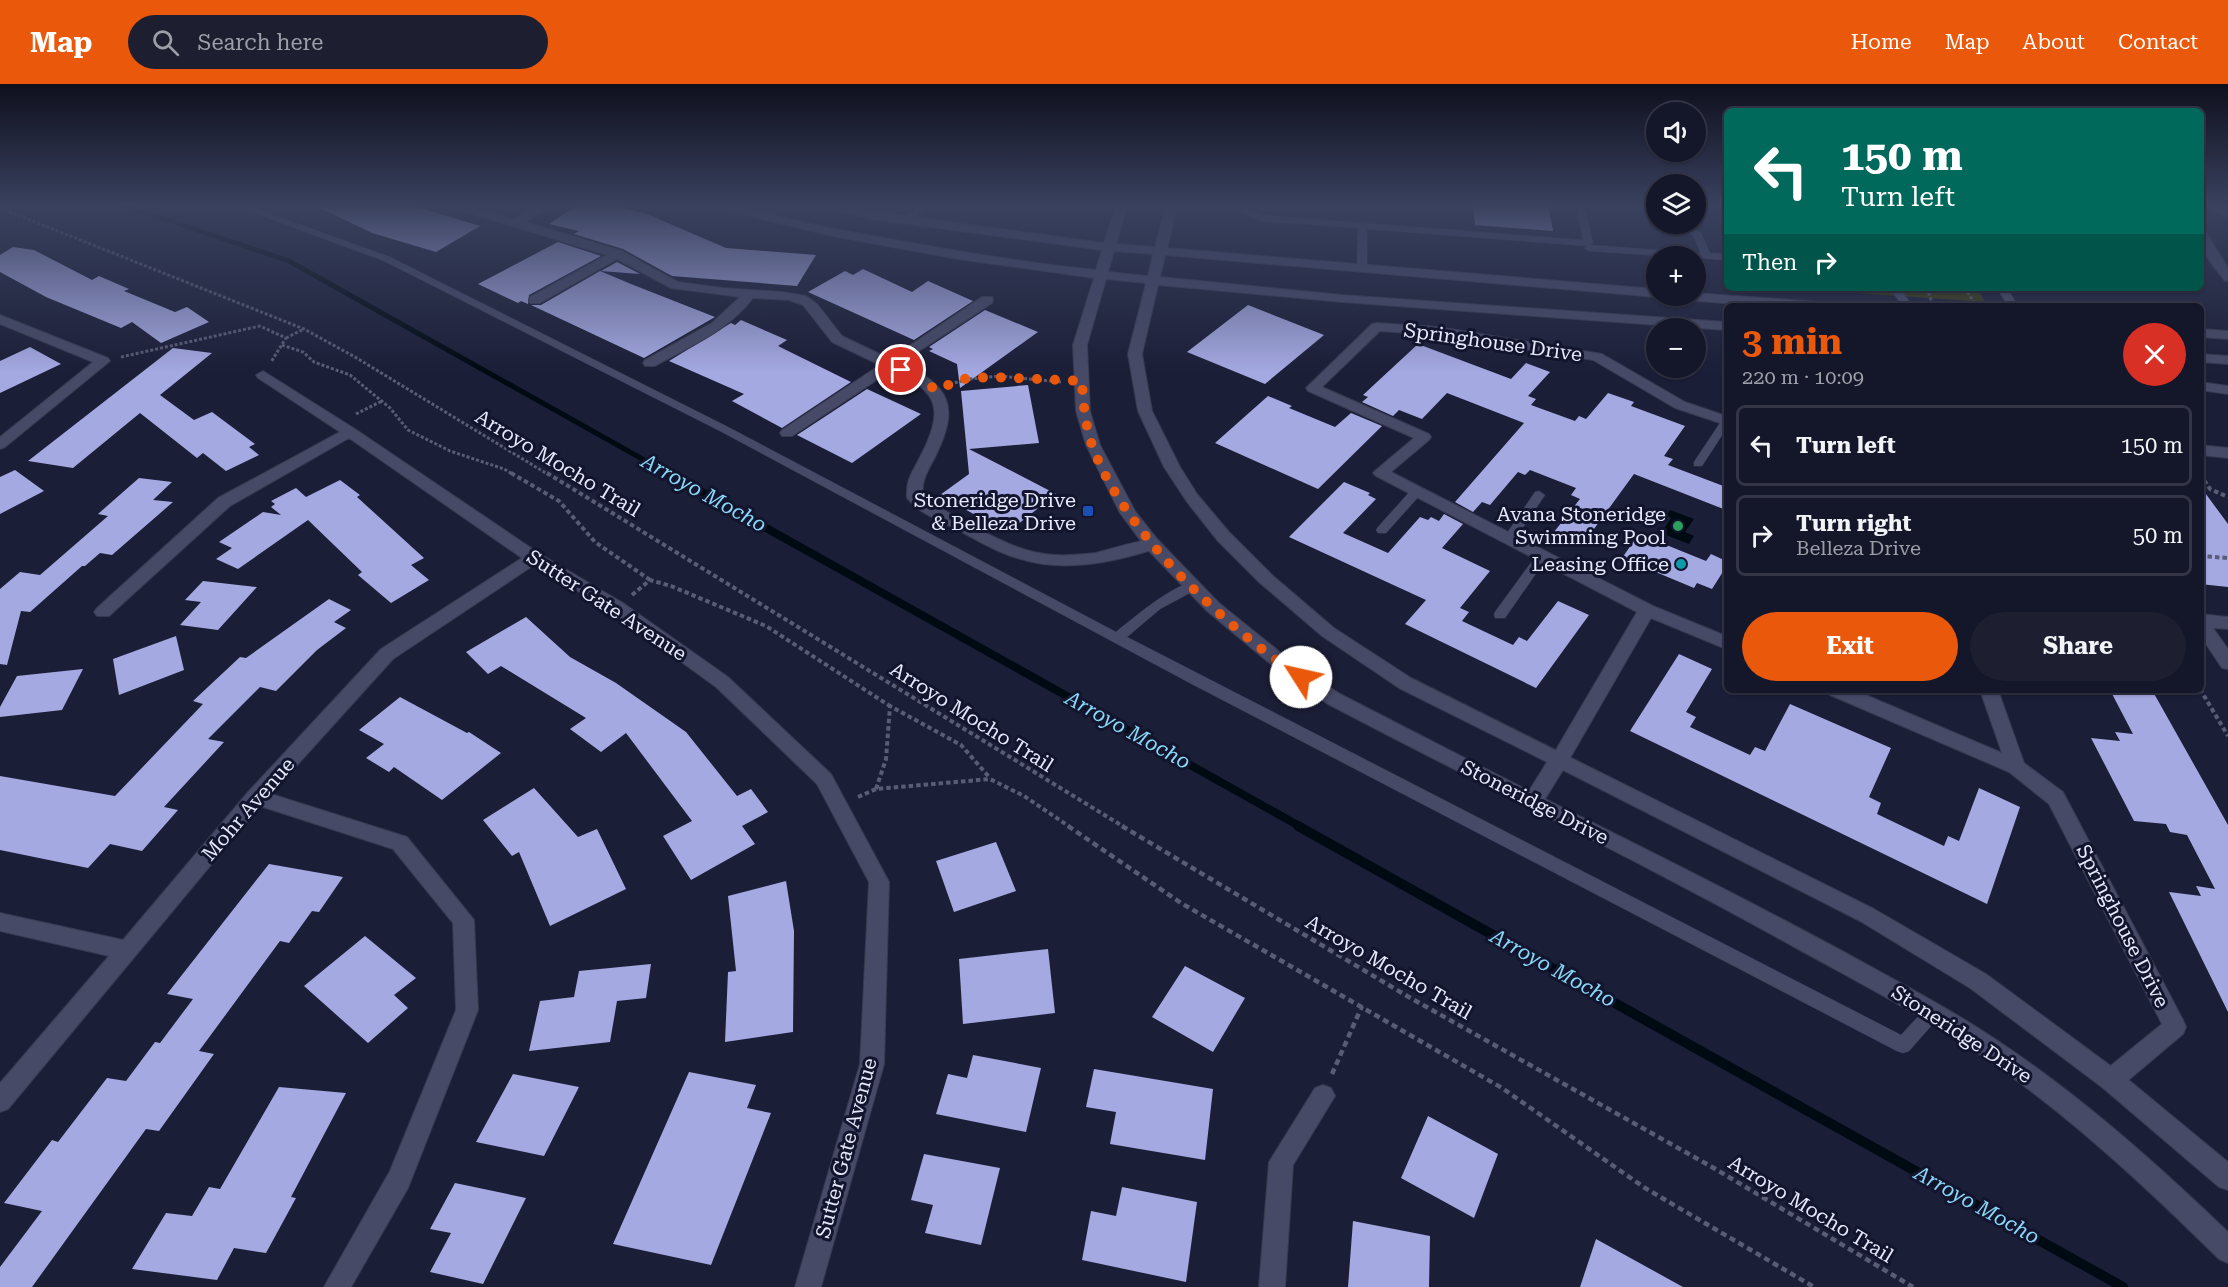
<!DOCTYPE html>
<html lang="en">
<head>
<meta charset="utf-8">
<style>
  body { margin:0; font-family:"Roboto Serif",serif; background:#1d1f31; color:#f1f3f6; height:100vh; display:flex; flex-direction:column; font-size:22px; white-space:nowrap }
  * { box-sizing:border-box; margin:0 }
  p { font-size:20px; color:#9d9fa8 }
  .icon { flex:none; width:33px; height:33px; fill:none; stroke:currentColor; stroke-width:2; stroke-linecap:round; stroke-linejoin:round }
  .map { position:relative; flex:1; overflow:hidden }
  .side { position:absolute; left:1724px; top:219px; width:480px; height:390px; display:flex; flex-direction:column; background:#141629; border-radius:9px; box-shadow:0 2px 4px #0004,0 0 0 2px #333546 }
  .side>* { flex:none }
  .guide { position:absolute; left:1724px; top:24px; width:480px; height:183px; border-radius:9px; box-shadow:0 2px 4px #0004,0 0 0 2px #333546; background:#00695c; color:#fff; overflow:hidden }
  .tools { position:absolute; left:1646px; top:18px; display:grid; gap:12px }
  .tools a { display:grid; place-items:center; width:60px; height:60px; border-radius:50%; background:#141629; box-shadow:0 2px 4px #0004,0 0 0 2px #333546; font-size:30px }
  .pin { position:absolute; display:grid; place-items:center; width:51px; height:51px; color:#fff; margin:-26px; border:3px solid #fff; border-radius:50%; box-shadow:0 2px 6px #0007 }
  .me { position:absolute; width:66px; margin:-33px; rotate:305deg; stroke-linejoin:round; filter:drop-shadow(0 0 4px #0008) }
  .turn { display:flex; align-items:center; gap:21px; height:126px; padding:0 18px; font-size:27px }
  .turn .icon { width:78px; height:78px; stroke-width:2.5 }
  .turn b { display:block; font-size:42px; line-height:51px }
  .then { display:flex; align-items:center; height:57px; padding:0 18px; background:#0003; gap:12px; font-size:22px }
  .round { display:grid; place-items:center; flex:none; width:63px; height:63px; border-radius:32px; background:#1d1f31 }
  .head { display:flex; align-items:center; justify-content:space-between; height:102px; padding:0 18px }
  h1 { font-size:36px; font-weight:700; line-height:45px; color:#ea580c }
  .action { display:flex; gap:12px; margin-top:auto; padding:12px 18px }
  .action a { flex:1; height:69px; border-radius:36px; background:#ea580c; color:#fff; font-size:24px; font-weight:700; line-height:69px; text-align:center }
  .action a+a { background:#1d1f31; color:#f1f3f6 }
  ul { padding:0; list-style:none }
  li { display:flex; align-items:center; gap:18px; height:81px; margin:0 12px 9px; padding:0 6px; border:3px solid #333546; border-radius:9px }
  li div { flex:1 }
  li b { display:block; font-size:22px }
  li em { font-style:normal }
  header { display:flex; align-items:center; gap:36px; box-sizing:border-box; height:84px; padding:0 30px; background:#ea580c; color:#fff }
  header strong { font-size:28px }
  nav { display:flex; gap:33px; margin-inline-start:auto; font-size:21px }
  .search { width:420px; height:54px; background:#1d1f31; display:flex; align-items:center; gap:15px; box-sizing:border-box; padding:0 21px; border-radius:33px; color:#9d9fa8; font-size:22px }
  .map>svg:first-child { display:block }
  .green { fill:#3a3b10 }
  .water { fill:#000a12 }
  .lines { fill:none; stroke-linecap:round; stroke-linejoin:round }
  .stream-far2 { stroke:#000a12; stroke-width:5 }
  .stream-far1 { stroke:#000a12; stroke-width:8 }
  .stream { stroke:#000a12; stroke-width:10 }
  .building { fill:#a5a9e2 }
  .service-casing { stroke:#37394f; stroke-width:1 }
  .minor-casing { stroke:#37394f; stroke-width:2 }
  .tertiary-casing { stroke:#37394f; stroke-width:2 }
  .secondary-casing { stroke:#37394f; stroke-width:2 }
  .path-far2 { stroke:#595c73; stroke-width:3; stroke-dasharray:3 2; stroke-linecap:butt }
  .path-far1 { stroke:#595c73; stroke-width:4; stroke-dasharray:4.5 3; stroke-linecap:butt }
  .path { stroke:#595c73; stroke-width:4.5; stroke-dasharray:6 4; stroke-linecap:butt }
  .service { fill:#464a67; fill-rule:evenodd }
  .minor { fill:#464a67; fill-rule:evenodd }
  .tertiary { fill:#464a67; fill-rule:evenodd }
  .secondary { fill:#464a67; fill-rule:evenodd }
  .route { stroke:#ea580c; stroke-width:10; stroke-dasharray:0 18 }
  .transit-dot { fill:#1a4fb4; stroke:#12152d; stroke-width:2 }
  .leisure-dot { fill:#2e9e5b; stroke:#12152d; stroke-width:2 }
  .culture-dot { fill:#0f9aa8; stroke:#12152d; stroke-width:2 }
  .labels { text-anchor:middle; stroke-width:6; stroke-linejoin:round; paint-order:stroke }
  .street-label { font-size:20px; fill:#e6e9fb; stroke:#12152d }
  .poi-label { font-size:20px; fill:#e6e9fb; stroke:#12152d; text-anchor:end }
  .water-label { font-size:21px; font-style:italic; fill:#89d7f7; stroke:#12152d }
</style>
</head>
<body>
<header>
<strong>Map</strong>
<div class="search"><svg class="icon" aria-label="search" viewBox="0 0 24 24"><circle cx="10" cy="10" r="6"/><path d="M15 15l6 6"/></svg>Search here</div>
<nav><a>Home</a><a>Map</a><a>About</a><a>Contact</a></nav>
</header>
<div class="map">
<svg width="2228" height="1203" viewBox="0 0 2228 1203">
  <rect width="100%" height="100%" fill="#1b1e37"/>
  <path class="green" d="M1840,204H1977L1985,218L1842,208Z"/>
  <path class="water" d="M1670,426L1694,435L1685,448L1694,452L1689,460L1661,449L1671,434L1667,431Z"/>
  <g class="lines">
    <path class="stream-far2" d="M120,120L289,177L671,391"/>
    <path class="stream-far1" d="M668,389L1301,743"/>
    <path class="stream" d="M1298,742L2123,1203"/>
  </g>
  <path class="building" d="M312,120H407L480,142L436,168L372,149Z
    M579,120H608L647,130L726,164L816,171L797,202L672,192L623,165L574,150L579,147L549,140Z
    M1473,120H1548L1553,147L1475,141Z
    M558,158L601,172L529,211L528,220L521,217L518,219L478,200Z
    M13,163L34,166L92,196L99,192L129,205L124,207L175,228L187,223L209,238L161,259L132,238L121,244L46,213L0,188V171Z
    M617,178L640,190L601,187Z
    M863,185L912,208L928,197L973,217L914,256L808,208L845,187L853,191Z
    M600,187L631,200L715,233L644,274L531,221H541Z
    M1248,221L1324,251L1265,300L1187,268Z
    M985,226L1038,248L960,304L957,280L929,267L933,265L929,263Z
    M741,236L787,256L778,262L851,298L782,344L732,317L744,310L669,277L731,239L735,241Z
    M1418,260L1511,295L1526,279L1550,288L1528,312L1536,315L1531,321L1575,337L1579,332L1586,335L1608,309L1634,318L1631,322L1685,342L1664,372L1673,375L1668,381L1726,403V426L1634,390L1583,460L1554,448L1580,415L1571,411L1576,404L1530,386L1525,391L1518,388L1490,421L1482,418L1473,428L1455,418L1524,339L1447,309L1422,335L1399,326L1393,332L1362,318L1368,313L1363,311Z
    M30,263L61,280L0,309V277Z
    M173,264L212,269L160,311L194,336L212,328L255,360L249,363L259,371L226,387L203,369L197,374L140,329L73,384L28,377Z
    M1028,301L1039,359L969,365L1056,410L1007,449L940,411L969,390L961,307Z
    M867,305L921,330L852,379L797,351Z
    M1268,312L1292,322L1289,324L1335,343L1351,329L1382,342L1318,405L1215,359Z
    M15,386L44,407L0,430V393Z
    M139,394L172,398L153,416L173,418L112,471L100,469L85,482H82L30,528L21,527L7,581L0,580V505L20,488L40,491L108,432L98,430Z
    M340,396L360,411L357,413L424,474L411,481L429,496L391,519L358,491L362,488L308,436L238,485L216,475L232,464L219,458L263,428L281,431L271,423L275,420L271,417L296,404L306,413Z
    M1344,398L1370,409L1368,411L1376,415L1343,449L1388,469L1420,433L1428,436L1431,433L1439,437L1444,430L1463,440L1442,464L1490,487L1460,524L1469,528L1462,537L1513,561L1519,553L1527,557L1558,517L1589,531L1536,604L1405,540L1426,516L1289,453Z
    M2200,402L2228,440V503L2200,500Z
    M1636,454L1656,462L1659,458L1706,477L1711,470L1726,477V483L1712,505L1697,499L1694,504L1622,474Z
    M203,497L257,503L218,546L180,541L201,518L185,516Z
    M329,515L351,526L334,538L346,544L317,566L276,607L260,603L208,655L224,658L164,723L178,726L142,767L110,760L88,784L0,766V692L115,712L203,620L193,617L240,573L246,574Z
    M526,533L570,573L616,599L686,648L737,712L751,705L768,728L742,742L755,760L691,796L663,752L692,737L626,649L601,668L570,645L586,634L501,582L488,590L466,568Z
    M176,552L184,586L119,611L113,575Z
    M1679,570L1712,585L1686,628L1696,633L1690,643L1750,671L1755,663L1765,667L1790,620L1891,664L1869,713L1881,719L1877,730L1944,762L1948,752L1959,757L1979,704L2020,723L1987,820L1630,647Z
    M83,585L62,626L0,633V623L17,592Z
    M2110,606H2152L2228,741V928L2169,808L2201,812L2196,802L2215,805L2187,751L2170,748L2166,740L2134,737L2091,654L2120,657L2115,648L2133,650Z
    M400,613L467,649L469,648L501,669L442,716L394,683L389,688L366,674L384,660L359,646Z
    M534,704L578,753L597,745L626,805L550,842L519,768L512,772L483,736Z
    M996,758L1016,807L954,828L936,777Z
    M269,780L343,793L319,828L312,827L289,859L280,857L199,967L214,970L159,1047L146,1045L32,1203H0V1183L42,1127L4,1119L52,1056L58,1058L107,994L126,997L155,958L160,959L193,915L167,910Z
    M786,797L794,847L793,948L725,958L728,888L736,887L728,812Z
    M365,852L416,894L394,911L408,924L368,959L304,902Z
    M1048,865L1055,929L963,940L959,875Z
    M651,880L646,914L617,917L610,958L529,967L540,917L574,913L579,887Z
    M1185,882L1245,914L1213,968L1152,933Z
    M973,971L1041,984L1026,1048L936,1030L948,990L967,994Z
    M1094,985L1213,1005L1205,1076L1110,1060L1116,1028L1086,1023Z
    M689,988L756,1001L747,1024L771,1029L711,1181L613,1160Z
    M513,990L579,1003L544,1072L476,1058Z
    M279,1003L346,1009L291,1113L296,1114L266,1169L234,1164L217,1196L132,1185L166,1129L192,1132L209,1103L220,1105Z
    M1428,1032L1498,1070L1474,1134L1401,1094Z
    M924,1070L1000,1084L981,1161L925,1149L933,1121L911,1116Z
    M455,1099L526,1114L483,1200L430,1188L451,1149L430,1145Z
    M1122,1103L1197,1118L1186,1198L1082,1176L1091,1127L1116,1132Z
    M1353,1137L1430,1152L1429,1203H1348Z
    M1596,1155L1683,1203H1580Z"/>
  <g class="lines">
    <g class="service-casing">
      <path id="service" d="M230,120H243L390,173L728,343L1116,548C1131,536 1180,494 1197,499L1199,502L1197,505L1160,525L1127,553L1901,951L1927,923L1933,920L1939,923L1941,928L1939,933L1909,967L1903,969L1897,967L1188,598L720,347L384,177Z
        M920,120H929L911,138H905V134Z
        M1032,120H1041L1037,123Z
        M1243,120H1251V126L1261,131L1583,156L1576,120H1584L1593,159L1590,161L1701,169L1694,153L1688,148L1693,145L1701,149L1710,169L1726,170V176L1589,167L1584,164L1587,162L1367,145V185L1362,188L1357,185L1358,144L1259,137L1243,129Z
        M1889,204H1899L1913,222H1903Z
        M1997,204H2007L2018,222H2008Z
        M1726,335V345L1702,382H1694V378L1722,336Z
        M1417,403L1423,407L1421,410L1386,449H1378L1376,446L1378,443L1413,404Z
        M1539,407L1545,411L1513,458H1505L1503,455L1505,452L1535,408Z
        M1542,468L1548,472L1546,475L1505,534H1495L1494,531L1495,528L1538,469Z"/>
    </g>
    <g class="minor-casing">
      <path id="minor" d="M440,120H460L513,135L539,120H554L525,138L622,167L678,198L723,204L783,208L806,212L817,220L842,252L890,275L982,213H992L993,216L992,219L901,279C951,302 960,323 935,373C928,387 921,396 923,412C948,430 1005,462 1034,468C1054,473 1075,471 1095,469C1109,466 1147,453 1158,456L1160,460L1158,464C1112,479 1063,489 1017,474C996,468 977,456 958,446C942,438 918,429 907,414C906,395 911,391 919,375C944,327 941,308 892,286L792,352H782L780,349L782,346L880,281L832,258L803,221L789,216L753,214C728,247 690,262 655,282H645L643,279L645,276L712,239L740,213L671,204L617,175L540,219H530L529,216L530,213L607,171Z
        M0,231L108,274L110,277L5,363L0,365V353L93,278L0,240Z
        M1377,239L1438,243L1602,270L1685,318L1726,332V341L1675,324L1593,276L1438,251L1380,247L1322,303L1429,350L1431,353L1429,356L1391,388L1653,522L1726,552V565L1651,534L1566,681L1559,683L1552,681L1550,676L1637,528L1376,392L1373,389L1376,386L1414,354L1308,307L1306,304L1372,240Z
        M263,287L355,345L540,470L623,519L728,593L831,690L889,798L884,980L821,1203H795L860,980L869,798L817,700L716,603L611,527L534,481L393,575L271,710L407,753L474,836L478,926L408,1104L351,1203H324L390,1087L456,926L453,839L393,765L260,722L8,1025L0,1028V999L109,872L0,847V829L123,856L249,707L381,565L522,474L349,354L230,422L109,532H97L94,528L97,524L218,414L340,348L258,294L256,291Z
        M2200,298L2228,302V310L2200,306Z
        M2200,361L2228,364V374L2200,371Z
        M2200,530L2228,533V545L2213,544L2228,565V585L2222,584L2200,551Z
        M1827,606H1854L2002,669L1980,606H1998L2024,679L2063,708L2183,936L2186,943L2183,950L2119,1004L2111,1007L2103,1004L2099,996L2103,988L2162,940L2049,720L2009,688L1830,611Z
        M1323,1001L1331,1004L1335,1012L1293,1081L1285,1203H1259L1269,1078L1315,1004Z"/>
    </g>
    <g class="tertiary-casing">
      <path id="tertiary" d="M2204,120H2219L2228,125V134Z
        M2200,145H2204L2228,184V197L2224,196C2210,177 2200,169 2200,145Z"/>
    </g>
    <g class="secondary-casing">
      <path id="secondary" d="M701,120C747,120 791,137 835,145C922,161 1009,177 1096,186L1102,166L870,135L811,120H835L870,127L1104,159L1116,120H1128L1116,160L1155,163L1166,120H1178L1167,164L1656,205V212H1661L1656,213L1165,171L1160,193L1342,211L1726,238V246L1342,218L1158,201L1142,270L1152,327L1180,383L1197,410L1229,448L1272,491L1334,544L1411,594L1874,825L1986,890L2119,988L2228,1078V1106L2219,1103L2103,1004L1970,904L1860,837L1563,686L1545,715C1646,765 1746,815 1844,868C1896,897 1949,924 1998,957C2081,1012 2156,1079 2228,1148V1179L2219,1175C2145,1102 2068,1030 1982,972C1923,932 1860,899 1798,865C1644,779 1484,702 1328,620L1279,587L1207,527L1146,464L1120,429L1086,361L1076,327L1073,261L1094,194L958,175L832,152ZM1114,167L1153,170L1148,192L1108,188ZM1106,195L1146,199L1128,270L1138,327L1164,383L1187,418L1217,456L1260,499L1322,552L1399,604L1547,678L1529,707L1340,610L1291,577L1219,519L1158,456L1135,427L1100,361L1090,327L1087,261Z
        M1695,209L1818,218L1824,222H1766L1684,216L1678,212H1695Z
        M2200,245L2228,247V255L2200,253Z
        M2200,270L2228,272V280L2200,278Z"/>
    </g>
    <path class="path-far2" d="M0,124L304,245L355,273L549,391
      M1927,204L1933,222
      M1965,204L1976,222
      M286,254L304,245
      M282,261L303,268L314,278L350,291L390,324L408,346L450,367L504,385L514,391
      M121,273L260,242L286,254L271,278
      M950,300L969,295L999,292L1061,298
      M356,330L382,317"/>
    <path class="path-far1" d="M511,389L559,417L595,458L650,496
      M547,389L1124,743
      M2200,390L2210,405L2228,413
      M2200,472L2228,474
      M632,511L650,496L671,502L766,542L890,622
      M2200,605L2228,652
      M876,705L886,675L890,622L961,661L990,694
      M858,713L876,705L990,695L1024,712L1070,743"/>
    <path class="path" d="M1068,742L1181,819L1502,1004L1645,1104L1814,1203
      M1122,742L1407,912L1712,1083L1913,1203
      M1332,990L1362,922"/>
    <use href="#service" class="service"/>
    <use href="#minor" class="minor"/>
    <use href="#tertiary" class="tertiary"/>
    <use href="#secondary" class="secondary"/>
  </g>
  <linearGradient id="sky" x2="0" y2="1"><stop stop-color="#0f101e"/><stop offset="0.42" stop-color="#39415e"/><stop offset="1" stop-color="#39415e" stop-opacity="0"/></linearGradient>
  <rect width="2228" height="289" fill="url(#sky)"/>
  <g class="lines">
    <path class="route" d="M901,286L914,290L936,306L963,295L992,293L1082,297C1083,319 1085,340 1092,361C1123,448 1225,543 1301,593"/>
  </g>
  <rect class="transit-dot" x="1082" y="421" width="12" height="12" rx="3"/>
  <circle class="leisure-dot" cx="1678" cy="442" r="6"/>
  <circle class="culture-dot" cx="1681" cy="480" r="6"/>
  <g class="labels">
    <g class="street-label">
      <text transform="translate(1493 258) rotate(8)" y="7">Springhouse Drive</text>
      <text transform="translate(558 379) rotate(31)" y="7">Arroyo Mocho Trail</text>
      <text transform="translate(607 521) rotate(33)" y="7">Sutter Gate Avenue</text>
      <text transform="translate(972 633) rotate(32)" y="7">Arroyo Mocho Trail</text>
      <text transform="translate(1535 718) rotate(27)" y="7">Stoneridge Drive</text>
      <text transform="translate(248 725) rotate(-49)" y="7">Mohr Avenue</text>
      <text transform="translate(2123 842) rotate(63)" y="7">Springhouse Drive</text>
      <text transform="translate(1389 883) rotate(30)" y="7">Arroyo Mocho Trail</text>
      <text transform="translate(1962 950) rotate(33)" y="7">Stoneridge Drive</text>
      <text transform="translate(846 1064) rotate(-75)" y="7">Sutter Gate Avenue</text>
      <text transform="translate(1811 1125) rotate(31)" y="7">Arroyo Mocho Trail</text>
    </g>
    <g class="poi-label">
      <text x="1076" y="423">Stoneridge Drive<tspan x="1076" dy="23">&amp; Belleza Drive</tspan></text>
      <text x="1666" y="437">Avana Stoneridge<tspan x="1666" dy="23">Swimming Pool</tspan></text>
      <text x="1669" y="487">Leasing Office</text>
    </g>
    <g class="water-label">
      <text transform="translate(704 409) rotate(29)" y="7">Arroyo Mocho</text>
      <text transform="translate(1128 646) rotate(29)" y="7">Arroyo Mocho</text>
      <text transform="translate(1553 884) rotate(29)" y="7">Arroyo Mocho</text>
      <text transform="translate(1977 1121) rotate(29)" y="7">Arroyo Mocho</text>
    </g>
  </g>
</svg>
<div class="tools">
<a><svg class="icon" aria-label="sound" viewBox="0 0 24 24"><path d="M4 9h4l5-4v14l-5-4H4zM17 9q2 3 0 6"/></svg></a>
<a><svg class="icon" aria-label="layers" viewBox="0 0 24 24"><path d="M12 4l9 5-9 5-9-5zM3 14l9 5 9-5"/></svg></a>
<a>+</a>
<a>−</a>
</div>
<div class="pin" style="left:901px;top:286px;background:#d93025"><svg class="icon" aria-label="arrive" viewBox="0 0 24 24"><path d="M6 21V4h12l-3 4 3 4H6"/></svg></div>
<svg class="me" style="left:1301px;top:593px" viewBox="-20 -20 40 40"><circle r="19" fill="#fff"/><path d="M0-13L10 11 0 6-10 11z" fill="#ea580c"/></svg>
<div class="guide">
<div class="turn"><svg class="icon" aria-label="left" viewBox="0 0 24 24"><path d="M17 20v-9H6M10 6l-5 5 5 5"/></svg><div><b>150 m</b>Turn left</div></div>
<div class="then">Then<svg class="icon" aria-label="right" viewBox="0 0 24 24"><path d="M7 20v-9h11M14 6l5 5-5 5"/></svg></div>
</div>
<section class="side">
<div class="head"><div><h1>3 min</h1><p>220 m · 10:09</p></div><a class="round" style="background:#d93025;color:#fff"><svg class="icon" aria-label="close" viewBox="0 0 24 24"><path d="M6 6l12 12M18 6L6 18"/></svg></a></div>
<ul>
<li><svg class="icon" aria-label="left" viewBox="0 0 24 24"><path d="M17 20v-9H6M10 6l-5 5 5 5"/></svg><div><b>Turn left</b></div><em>150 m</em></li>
<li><svg class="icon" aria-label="right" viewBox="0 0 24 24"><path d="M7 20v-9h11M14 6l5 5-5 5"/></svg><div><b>Turn right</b><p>Belleza Drive</p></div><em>50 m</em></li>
</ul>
<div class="action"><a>Exit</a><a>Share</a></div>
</section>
</div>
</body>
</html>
